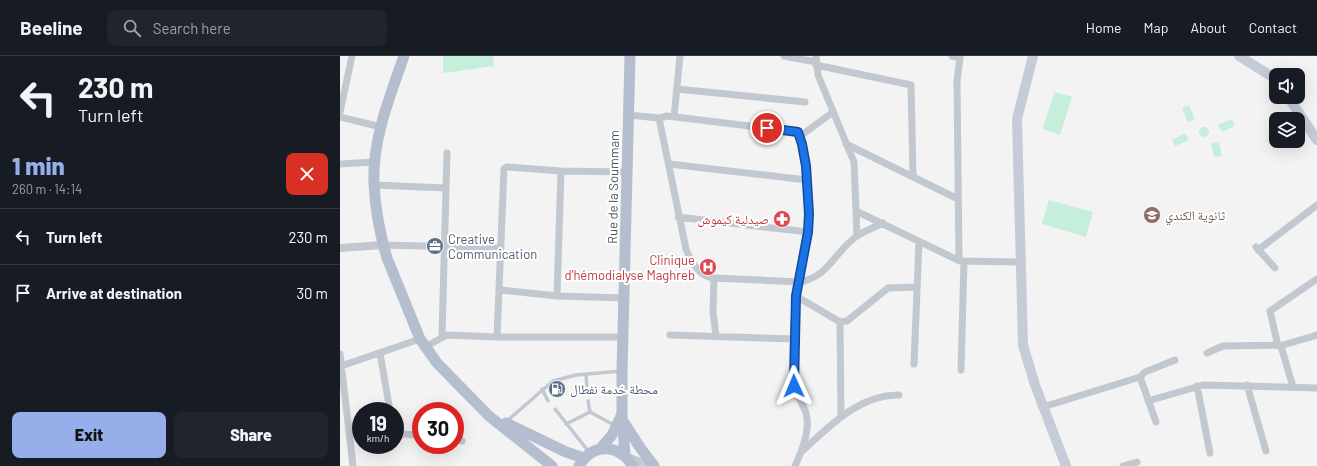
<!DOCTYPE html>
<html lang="en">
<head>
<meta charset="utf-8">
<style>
  body { margin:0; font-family:Barlow,"Noto Naskh Arabic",sans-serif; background:#20242c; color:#f1f3f6; height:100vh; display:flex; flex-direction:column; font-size:15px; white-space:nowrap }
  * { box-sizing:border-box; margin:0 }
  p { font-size:13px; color:#9ea1a6 }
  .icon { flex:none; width:22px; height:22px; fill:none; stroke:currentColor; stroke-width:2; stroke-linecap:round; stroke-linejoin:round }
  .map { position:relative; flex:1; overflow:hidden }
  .drawer { display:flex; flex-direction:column; background:#171b24; width:340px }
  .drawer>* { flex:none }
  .hud { background:#171b24; color:#f1f3f6; overflow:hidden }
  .controls { position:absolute; left:929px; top:12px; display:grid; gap:8px }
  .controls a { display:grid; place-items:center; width:36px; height:36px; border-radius:8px; background:#171b24; box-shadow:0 4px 16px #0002; font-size:20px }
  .speed { position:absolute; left:12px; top:346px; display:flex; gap:8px; font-size:20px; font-weight:700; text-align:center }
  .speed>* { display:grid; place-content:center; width:52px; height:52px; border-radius:50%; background:#171b24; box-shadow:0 4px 16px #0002; line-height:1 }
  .speed small { font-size:10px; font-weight:400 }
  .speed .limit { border:6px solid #d22; background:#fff; color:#111 }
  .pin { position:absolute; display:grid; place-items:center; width:34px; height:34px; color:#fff; margin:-17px; border:2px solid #fff; border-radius:50%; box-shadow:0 1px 4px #0007 }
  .me { position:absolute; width:44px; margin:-22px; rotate:359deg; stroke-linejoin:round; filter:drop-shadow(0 0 3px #0008) }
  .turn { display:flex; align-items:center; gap:14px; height:84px; padding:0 12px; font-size:18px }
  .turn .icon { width:52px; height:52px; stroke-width:2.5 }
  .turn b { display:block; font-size:28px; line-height:34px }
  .round { display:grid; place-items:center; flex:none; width:42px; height:42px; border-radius:8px; background:#20242c }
  .overview { display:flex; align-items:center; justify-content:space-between; height:68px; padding:0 12px }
  h1 { font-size:24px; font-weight:800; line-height:30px; color:#96afea }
  .primary-button { display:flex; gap:8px; margin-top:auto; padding:8px 12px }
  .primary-button a { flex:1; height:46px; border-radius:8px; background:#96afea; color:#111; font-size:16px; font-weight:800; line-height:46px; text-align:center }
  .primary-button a+a { background:#20242c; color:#f1f3f6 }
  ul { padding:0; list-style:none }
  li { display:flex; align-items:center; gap:12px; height:56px; padding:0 12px; border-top:1px solid #363941 }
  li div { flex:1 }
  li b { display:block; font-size:15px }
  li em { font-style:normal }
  header { display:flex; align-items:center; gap:24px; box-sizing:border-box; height:56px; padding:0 20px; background:#171b24; border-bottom:1px solid #363941 }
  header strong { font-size:19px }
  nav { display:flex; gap:22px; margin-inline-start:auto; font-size:14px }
  .search { width:280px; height:36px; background:#20242c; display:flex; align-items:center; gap:10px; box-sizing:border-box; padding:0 14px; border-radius:8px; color:#9ea1a6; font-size:15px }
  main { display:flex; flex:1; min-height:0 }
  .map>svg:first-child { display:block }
  .green { fill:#c5eedb }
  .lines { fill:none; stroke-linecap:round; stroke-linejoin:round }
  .service { stroke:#c1c8d0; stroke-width:3.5 }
  .minor { stroke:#c1c8d0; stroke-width:7 }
  .tertiary { stroke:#c1c8d0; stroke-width:8 }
  .secondary { stroke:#c5cbd7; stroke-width:10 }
  .primary { stroke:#b4becf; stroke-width:11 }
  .route-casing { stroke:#114b97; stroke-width:10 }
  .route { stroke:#1a73e8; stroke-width:7 }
  .labels { text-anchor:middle; stroke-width:4; stroke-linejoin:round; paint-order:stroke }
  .street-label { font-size:13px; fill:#4b535f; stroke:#fff }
  .education-label { font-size:13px; fill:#785e54; stroke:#fff; text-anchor:start }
  .health-label { font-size:13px; fill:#be3a42; stroke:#fff; text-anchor:end }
  .service-label { font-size:13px; fill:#4e5e75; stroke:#fff; text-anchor:start }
</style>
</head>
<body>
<header>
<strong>Beeline</strong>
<div class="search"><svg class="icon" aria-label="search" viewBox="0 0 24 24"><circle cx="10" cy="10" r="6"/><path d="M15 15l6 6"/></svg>Search here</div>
<nav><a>Home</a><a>Map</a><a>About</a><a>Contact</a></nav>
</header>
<main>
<section class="drawer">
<div class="hud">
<div class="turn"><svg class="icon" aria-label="left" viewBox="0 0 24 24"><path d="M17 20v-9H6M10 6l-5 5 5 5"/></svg><div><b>230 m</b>Turn left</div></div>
</div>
<div class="overview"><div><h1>1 min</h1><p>260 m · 14:14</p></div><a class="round" style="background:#d93025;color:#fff"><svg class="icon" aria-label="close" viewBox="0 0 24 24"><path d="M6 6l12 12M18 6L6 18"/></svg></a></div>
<ul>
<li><svg class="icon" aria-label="left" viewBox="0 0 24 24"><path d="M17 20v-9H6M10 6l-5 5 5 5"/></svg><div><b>Turn left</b></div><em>230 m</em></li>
<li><svg class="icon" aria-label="arrive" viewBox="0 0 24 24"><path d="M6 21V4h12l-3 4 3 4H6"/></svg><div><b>Arrive at destination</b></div><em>30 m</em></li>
</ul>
<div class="primary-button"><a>Exit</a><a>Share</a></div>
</section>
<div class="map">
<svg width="977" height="410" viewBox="0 0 977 410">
  <rect width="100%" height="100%" fill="#f4f3f3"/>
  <path class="green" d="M103,0H153L154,10L103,17Z
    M715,36L732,41L720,79L702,73Z
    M849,49L855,63L848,66L842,52Z
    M892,63L895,70L882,76L878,69Z
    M859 76a5 5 0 1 1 10 0a5 5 0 1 1-10 0Z
    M845,77L849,84L835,90L832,84Z
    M879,86L882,100L874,101L871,87Z
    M709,144L753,156L746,181L702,168Z"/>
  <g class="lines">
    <path class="service" d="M246,318L247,334
      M202,333L208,345
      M248,345L250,356L274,369
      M215,353L249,396
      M167,365L213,325L236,319L281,315
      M226,368L250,356"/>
    <path class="minor" d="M444,0L476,6
      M476,0L478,19L514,106L517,180
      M612,0L620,2L617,25L619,204
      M476,9L571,29L573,120
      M337,33L465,46
      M0,56L12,0
      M289,59L319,62L327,60L458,76C467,101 472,152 468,178C464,199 458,220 456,241C453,268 452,297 453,323C453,335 462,346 466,357C471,373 462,395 455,410
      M0,61L41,71
      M334,61L340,0
      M319,62L346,193C351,206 359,221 374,222L460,226C490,220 494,196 517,180C524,175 535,171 543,167
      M459,81L493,56
      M506,88L618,143
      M0,108L35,106
      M329,108L467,124
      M34,129L106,132
      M518,156L620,205L681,206
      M338,161L468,176
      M43,189L161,192
      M916,191L935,212
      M918,194L977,149
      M374,222L373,256L376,280
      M160,234L217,240L284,242
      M217,240L221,115
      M456,240L500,266L507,265L548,232L577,231
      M500,266L501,360
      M330,279L454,283
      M102,280L107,97
      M157,281L164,113L167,111L221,115L288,116
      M938,290L930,255L977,223
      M941,290L953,331
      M85,291L107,279L157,281H283
      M40,297L50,355
      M867,297L883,290L943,289L977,279
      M0,298L13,410
      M574,308L579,186
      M1,310L80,283
      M621,314L624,205
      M800,321L816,366
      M907,329L926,395
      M857,330L870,397
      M808,345L863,329L977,332
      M703,351L800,321L805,316L835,304
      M55,369L63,378L81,379
      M115,384L122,385
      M461,396C489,371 519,338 559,339
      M783,410L797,406"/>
    <path class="tertiary" d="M0,192L43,189"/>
    <path class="secondary" d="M693,0L677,63L683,289L695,329L726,410
      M899,0L936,23
      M948,41L977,84
      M287,402L309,410"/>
    <path class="primary" d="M64,0C50,40 32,84 34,127C35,152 40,178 47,202L80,283L97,307L149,360L212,410
      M166,367L226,396L244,402
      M285,368L299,390L314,410
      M260,393L272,379L282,358
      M285,399L282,358V315L290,0
      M239,410C253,386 279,388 293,410"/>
  </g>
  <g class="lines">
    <g class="route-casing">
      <path id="route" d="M427,72L458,76L462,88L466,110L469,158L468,176L456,240L454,330"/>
    </g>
    <use href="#route" class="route"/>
  </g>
  <defs>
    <g id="school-disc" transform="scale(0.9)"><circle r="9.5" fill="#8d6e63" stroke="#fff"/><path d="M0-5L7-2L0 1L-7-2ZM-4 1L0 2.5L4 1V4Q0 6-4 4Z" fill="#fff"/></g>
    <g id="pharmacy-disc" transform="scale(0.9)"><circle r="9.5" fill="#e0444e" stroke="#fff"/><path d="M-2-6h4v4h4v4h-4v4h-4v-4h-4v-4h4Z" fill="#fff"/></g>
    <g id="office-disc" transform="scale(0.9)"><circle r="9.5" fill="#5c6f8a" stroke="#fff"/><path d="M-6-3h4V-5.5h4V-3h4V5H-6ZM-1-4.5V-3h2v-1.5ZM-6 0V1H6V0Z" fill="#fff"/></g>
    <g id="hospital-disc" transform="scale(0.9)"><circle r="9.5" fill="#e0444e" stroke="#fff"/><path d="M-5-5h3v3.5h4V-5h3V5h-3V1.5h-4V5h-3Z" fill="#fff"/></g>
    <g id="fuel-disc" transform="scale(0.9)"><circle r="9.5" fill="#5c6f8a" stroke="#fff"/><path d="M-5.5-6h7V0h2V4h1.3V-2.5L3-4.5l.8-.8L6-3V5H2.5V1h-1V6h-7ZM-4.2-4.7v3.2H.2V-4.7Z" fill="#fff"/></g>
  </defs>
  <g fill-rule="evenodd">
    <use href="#school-disc" x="812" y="159"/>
    <use href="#pharmacy-disc" x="442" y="163"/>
    <use href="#office-disc" x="95" y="190"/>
    <use href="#hospital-disc" x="368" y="211"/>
    <use href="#fuel-disc" x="217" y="333"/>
  </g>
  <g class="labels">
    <g class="street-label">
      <text transform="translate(273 131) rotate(-89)" y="5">Rue de la Soummam</text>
    </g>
    <g class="education-label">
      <text x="825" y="164">ثانوية الكندي</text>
    </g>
    <g class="health-label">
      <text x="429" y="168">صيدلية كيموش</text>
      <text x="355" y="209">Clinique<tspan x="355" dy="15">d'hémodialyse Maghreb</tspan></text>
    </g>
    <g class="service-label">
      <text x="108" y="188">Creative<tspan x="108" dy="15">Communication</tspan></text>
      <text x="230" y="338">محطة خدمة نفطال</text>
    </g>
  </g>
</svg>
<div class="controls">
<a><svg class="icon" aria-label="sound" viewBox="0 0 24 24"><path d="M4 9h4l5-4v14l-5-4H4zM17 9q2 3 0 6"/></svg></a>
<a><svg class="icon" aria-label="layers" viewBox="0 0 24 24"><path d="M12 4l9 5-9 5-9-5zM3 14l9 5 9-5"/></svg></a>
</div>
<div class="speed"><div>19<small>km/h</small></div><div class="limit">30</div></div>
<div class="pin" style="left:427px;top:72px;background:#d93025"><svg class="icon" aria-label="arrive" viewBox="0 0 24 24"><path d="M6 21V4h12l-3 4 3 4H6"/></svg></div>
<svg class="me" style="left:454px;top:330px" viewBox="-20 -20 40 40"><path d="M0-17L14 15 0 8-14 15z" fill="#1a73e8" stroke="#fff" stroke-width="4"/></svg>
</div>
</main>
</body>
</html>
